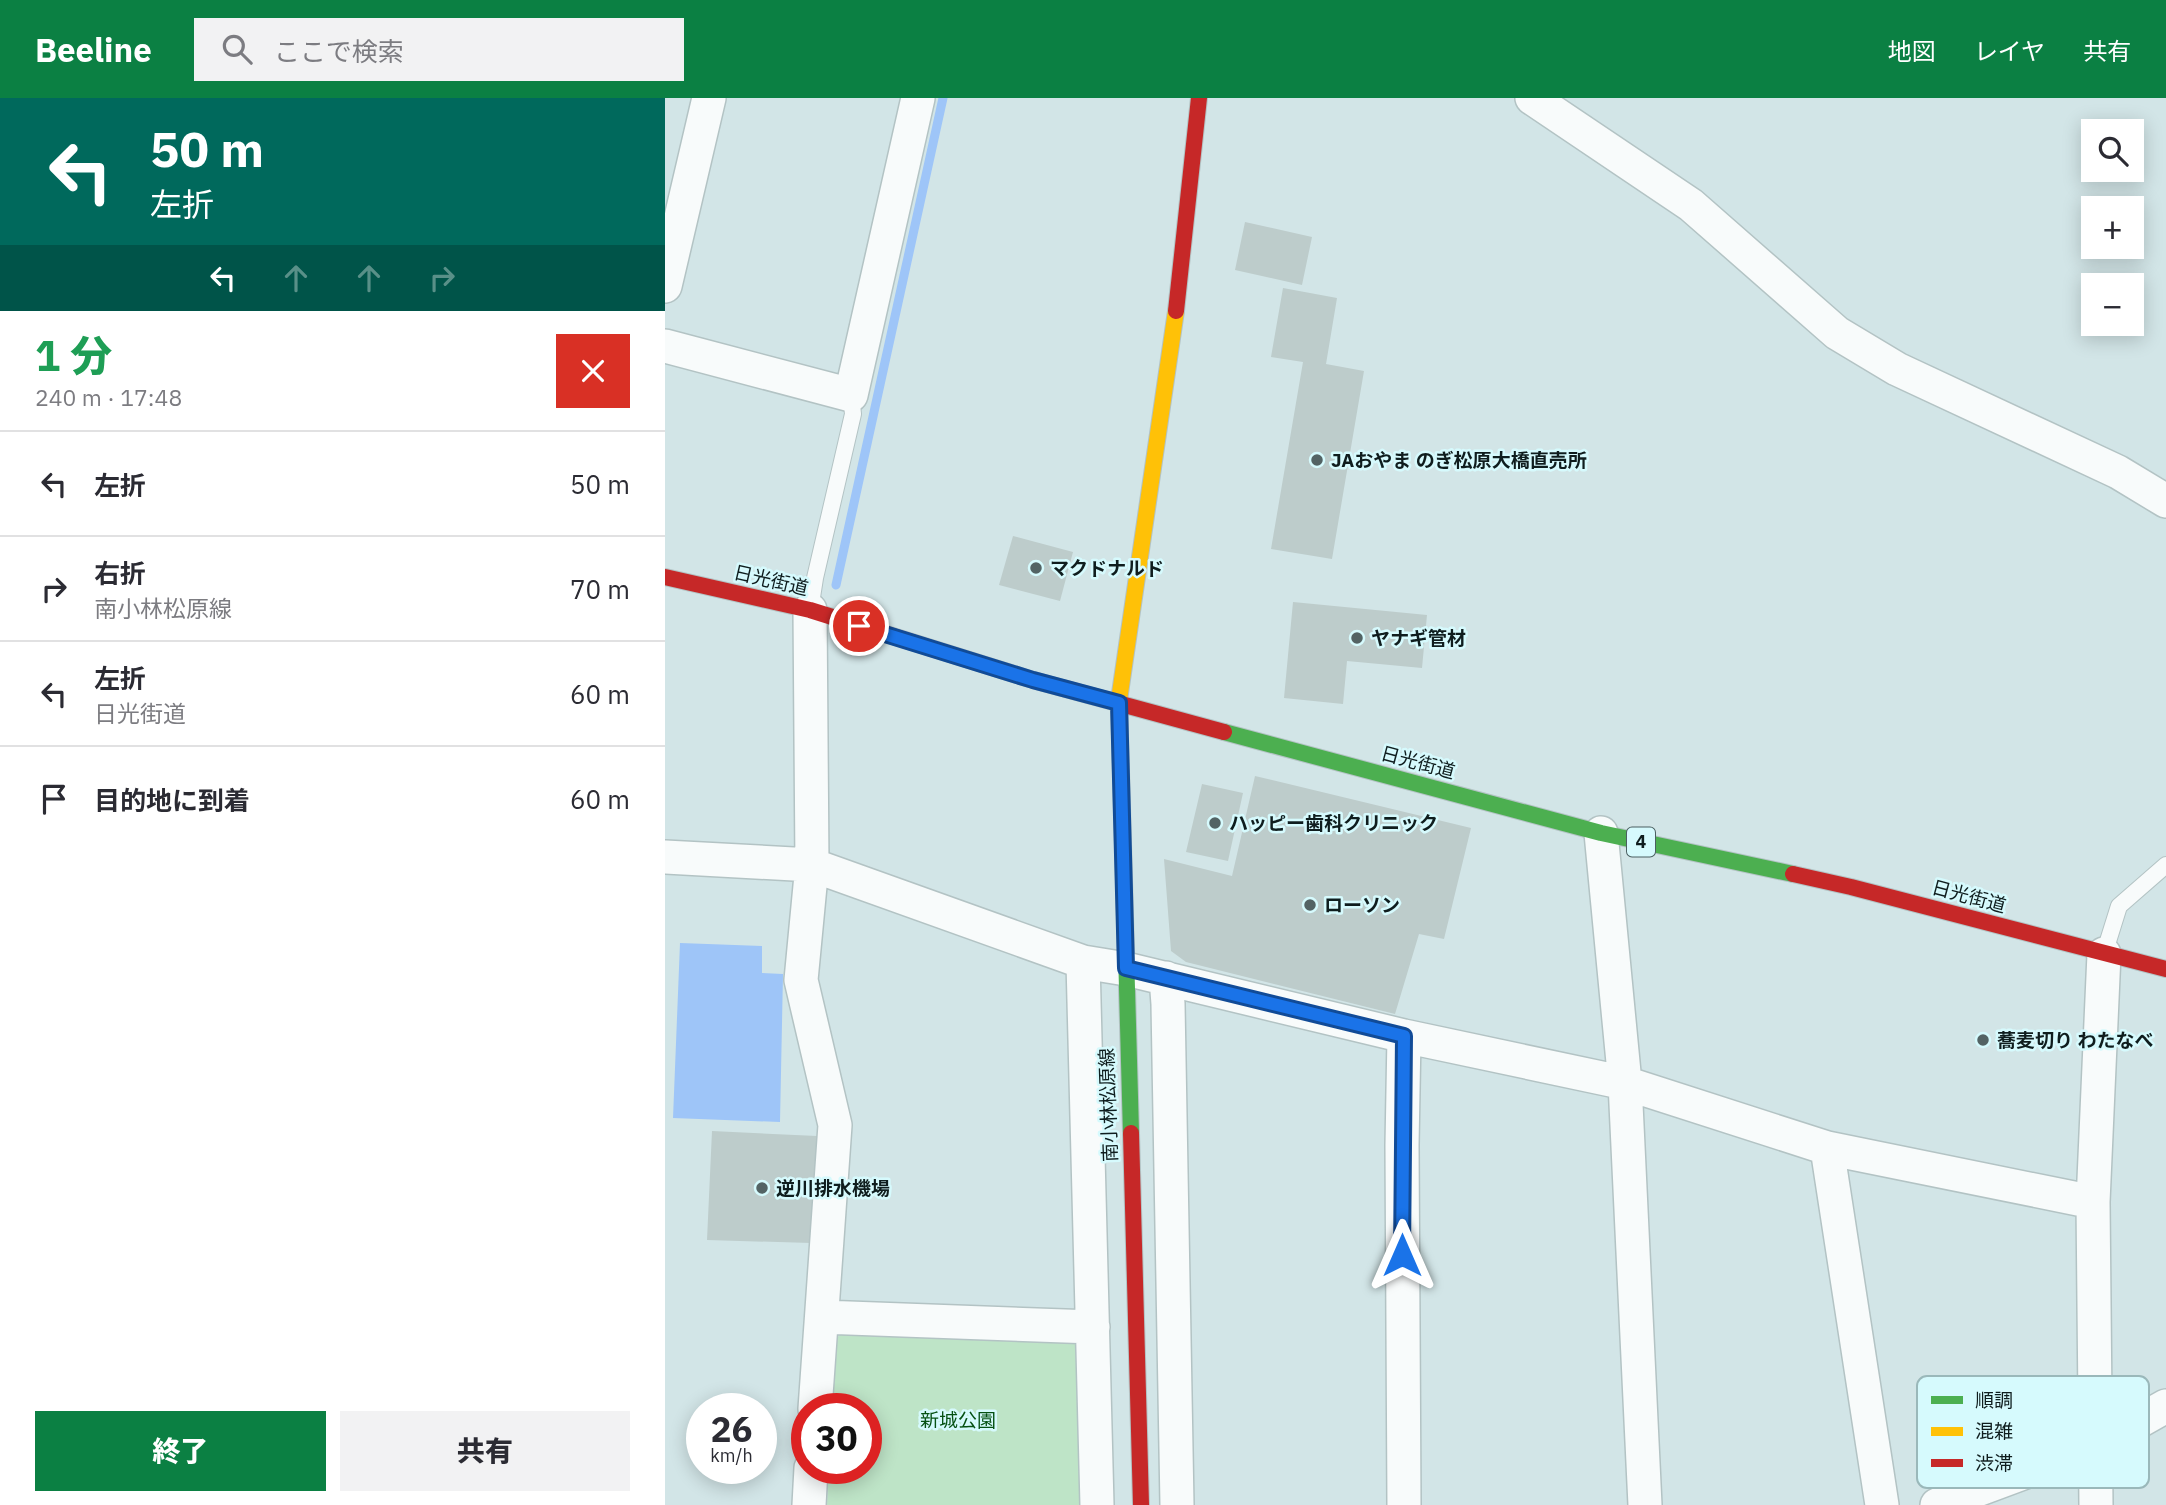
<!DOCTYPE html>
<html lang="ja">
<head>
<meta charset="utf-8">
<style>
  body { margin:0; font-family:"IBM Plex Sans","Noto Sans JP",sans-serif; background:#f2f2f3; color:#2b2b33; height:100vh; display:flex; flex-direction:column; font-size:26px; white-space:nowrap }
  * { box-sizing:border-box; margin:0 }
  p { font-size:23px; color:#7c7c81 }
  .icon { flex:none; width:38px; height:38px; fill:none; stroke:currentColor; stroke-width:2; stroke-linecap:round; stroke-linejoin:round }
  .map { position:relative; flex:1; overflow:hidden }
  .details { display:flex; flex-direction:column; background:#fff; width:665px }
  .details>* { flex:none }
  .top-card { background:#00695c; color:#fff; overflow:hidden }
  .tools { position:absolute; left:1416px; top:21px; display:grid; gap:14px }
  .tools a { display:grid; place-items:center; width:63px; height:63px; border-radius:0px; background:#fff; box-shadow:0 4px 18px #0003; font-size:35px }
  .speed { position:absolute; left:21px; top:1295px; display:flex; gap:14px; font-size:35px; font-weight:700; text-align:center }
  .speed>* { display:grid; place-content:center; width:91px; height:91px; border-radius:50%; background:#fff; box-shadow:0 4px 18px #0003; line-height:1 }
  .speed small { font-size:18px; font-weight:400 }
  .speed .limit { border:10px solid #d22; background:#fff; color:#111 }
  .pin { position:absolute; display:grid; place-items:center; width:60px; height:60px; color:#fff; margin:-30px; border:4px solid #fff; border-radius:50%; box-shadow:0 2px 7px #0007 }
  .me { position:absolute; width:77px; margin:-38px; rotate:0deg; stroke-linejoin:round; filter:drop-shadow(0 0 5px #0008) }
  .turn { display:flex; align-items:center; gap:24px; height:147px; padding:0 35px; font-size:32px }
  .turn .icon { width:91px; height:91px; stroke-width:2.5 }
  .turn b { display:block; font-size:49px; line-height:60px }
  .lanes { display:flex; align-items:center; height:66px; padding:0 35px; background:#0003; justify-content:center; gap:35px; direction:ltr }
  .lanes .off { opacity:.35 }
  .round { display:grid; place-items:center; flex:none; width:74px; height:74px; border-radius:0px; background:#f2f2f3 }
  .overview { display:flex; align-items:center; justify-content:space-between; height:119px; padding:0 35px }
  h1 { font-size:42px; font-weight:800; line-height:52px; color:#1e9e55 }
  .cta { display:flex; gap:14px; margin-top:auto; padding:14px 35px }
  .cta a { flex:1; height:80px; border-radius:0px; background:#0b8043; color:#fff; font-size:28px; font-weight:800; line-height:80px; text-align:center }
  .cta a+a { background:#f2f2f3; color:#2b2b33 }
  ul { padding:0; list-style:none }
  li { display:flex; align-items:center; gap:21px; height:105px; padding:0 35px; border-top:2px solid #e1e1e2 }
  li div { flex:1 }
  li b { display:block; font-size:26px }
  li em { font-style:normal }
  header { display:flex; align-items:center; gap:42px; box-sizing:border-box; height:98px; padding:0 35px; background:#0b8043; color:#fff }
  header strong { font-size:33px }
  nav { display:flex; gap:38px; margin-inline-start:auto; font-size:24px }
  .search { width:490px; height:63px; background:#f2f2f3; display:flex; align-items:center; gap:18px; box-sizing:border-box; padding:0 24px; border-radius:0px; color:#7c7c81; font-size:26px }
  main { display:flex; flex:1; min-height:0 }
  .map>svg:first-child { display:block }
  .green { fill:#bee4c7 }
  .water { fill:#9ec5f8 }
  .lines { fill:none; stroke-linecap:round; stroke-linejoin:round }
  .stream { stroke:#9ec5f8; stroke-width:9 }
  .building { fill:#bdcccb }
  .lane-casing { stroke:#b3c3c4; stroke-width:18 }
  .street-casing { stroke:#b3c3c4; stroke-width:36 }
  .fast-casing { stroke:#b3c3c4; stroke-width:18 }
  .slow-casing { stroke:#b3c3c4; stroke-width:18 }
  .jam-casing { stroke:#b3c3c4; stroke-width:18 }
  .lane { stroke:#f8fbfb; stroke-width:16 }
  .street { stroke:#f8fbfb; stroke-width:33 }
  .fast { stroke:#4caf50; stroke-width:16 }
  .slow { stroke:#ffc107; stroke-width:16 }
  .jam { stroke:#c62828; stroke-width:16 }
  .route-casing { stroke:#114b97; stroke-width:18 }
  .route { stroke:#1a73e8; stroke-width:12 }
  .poi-dot { fill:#536364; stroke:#d6fafd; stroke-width:2.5 }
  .labels { text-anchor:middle; stroke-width:5; stroke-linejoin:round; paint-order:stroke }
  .shield { fill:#d6fafd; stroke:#4b5f61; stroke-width:2 }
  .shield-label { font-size:18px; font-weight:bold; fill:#0f1d1e }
  .poi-label { font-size:19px; font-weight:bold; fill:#0f1d1e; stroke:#d6fafd; text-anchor:start }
  .street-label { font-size:19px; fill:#0f1d1e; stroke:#d6fafd }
  .park-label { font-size:19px; fill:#065113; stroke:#d6fafd }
  .key { fill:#d6fafd; stroke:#9ab8ba; stroke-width:2 }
  .key-label { font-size:19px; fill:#0f1d1e }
</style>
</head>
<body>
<header>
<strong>Beeline</strong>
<div class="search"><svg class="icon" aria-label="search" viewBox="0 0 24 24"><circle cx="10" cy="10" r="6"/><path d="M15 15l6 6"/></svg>ここで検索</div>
<nav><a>地図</a><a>レイヤ</a><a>共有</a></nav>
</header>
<main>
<section class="details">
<div class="top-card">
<div class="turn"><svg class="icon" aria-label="left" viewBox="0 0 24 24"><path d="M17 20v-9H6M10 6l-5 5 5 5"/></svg><div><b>50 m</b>左折</div></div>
<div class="lanes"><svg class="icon" aria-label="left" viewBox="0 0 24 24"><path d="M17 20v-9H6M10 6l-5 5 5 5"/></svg><svg class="icon off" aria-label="ahead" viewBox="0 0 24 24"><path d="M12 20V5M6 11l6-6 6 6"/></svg><svg class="icon off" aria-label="ahead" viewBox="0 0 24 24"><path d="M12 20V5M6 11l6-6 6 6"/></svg><svg class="icon off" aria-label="right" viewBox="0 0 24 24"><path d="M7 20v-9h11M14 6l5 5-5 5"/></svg></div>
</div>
<div class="overview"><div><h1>1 分</h1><p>240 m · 17:48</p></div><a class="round" style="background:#d93025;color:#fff"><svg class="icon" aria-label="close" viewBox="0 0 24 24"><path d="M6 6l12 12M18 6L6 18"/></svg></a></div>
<ul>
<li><svg class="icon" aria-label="left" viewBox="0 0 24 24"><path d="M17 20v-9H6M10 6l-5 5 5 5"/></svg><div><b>左折</b></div><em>50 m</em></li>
<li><svg class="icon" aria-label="right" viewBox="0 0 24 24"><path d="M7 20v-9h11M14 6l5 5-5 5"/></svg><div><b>右折</b><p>南小林松原線</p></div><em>70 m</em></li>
<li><svg class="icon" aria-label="left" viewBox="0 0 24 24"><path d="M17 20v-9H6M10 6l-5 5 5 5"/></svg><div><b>左折</b><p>日光街道</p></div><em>60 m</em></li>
<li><svg class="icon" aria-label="arrive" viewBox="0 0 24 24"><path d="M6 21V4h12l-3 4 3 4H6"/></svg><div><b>目的地に到着</b></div><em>60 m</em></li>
</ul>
<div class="cta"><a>終了</a><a>共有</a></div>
</section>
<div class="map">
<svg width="1501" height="1407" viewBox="0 0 1501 1407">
  <rect width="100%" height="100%" fill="#d2e5e7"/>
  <path class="green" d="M181,1232L406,1239L419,1252L417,1407H162L164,1370H201V1311H166L169,1242Z"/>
  <path class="water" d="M15,845L97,848V875L118,876L115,1024L8,1020Z"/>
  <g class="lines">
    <path class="stream" d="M171,487L278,0"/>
  </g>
  <path class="building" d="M580,124L647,139L637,187L570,172Z
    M618,190L672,200L661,266L699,273L667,461L606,451L638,264L606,259Z
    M348,438L408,454L395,503L334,487Z
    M628,504L762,517L757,570L682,563L678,606L619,600Z
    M590,678L806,730L779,841L754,836L730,916L521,864L506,853L499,761L567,778Z
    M537,686L578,695L563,763L521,754Z
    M47,1033L152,1038L146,1145L42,1142Z"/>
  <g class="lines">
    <g class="lane-casing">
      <path id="lane" d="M145,512L150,480L188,316L186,297
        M1439,856L1454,808L1501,767"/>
    </g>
    <g class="street-casing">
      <path id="street" d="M867,0L1026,107L1172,235L1232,271L1453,374L1501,403
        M0,188L44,0
        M0,248L186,297L253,0
        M145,512L147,767L136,882L170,1027L150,1311
        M936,735L960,985L980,1407
        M0,759L147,767L418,864L461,871L739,938L960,985L1162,1050L1428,1104
        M418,864L432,1407
        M501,880L503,906L512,1407
        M1162,1050L1217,1407
        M157,1219L428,1229
        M144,1407L146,1370
        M739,1407L737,1047L739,938
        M1272,1407L1430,1348L1501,1308
        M1431,1407L1428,1104L1439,856"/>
    </g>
    <g class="fast-casing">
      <path id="fast" d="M454,602L466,1035
        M559,634L936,735L1128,776"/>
    </g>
    <g class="slow-casing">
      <path id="slow" d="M454,602L511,213"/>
    </g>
    <g class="jam-casing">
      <path id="jam" d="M511,213L534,0
        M0,479L145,512L368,582L559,634
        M1128,776L1186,789L1501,871
        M466,1035L476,1407"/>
    </g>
    <use href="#lane" class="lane"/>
    <use href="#street" class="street"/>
    <use href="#fast" class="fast"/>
    <use href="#slow" class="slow"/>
    <use href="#jam" class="jam"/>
  </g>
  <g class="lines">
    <g class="route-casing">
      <path id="route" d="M194,528L368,582L454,605L461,870L739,938L737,1157"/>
    </g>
    <use href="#route" class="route"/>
  </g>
  <g class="poi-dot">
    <circle cx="652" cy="362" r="7"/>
    <circle cx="371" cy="470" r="7"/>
    <circle cx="692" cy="540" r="7"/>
    <circle cx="550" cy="725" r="7"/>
    <circle cx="645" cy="807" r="7"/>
    <circle cx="1318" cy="942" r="7"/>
    <circle cx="97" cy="1090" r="7"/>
  </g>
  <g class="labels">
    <rect class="shield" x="962" y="729.5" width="28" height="29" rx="5"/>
    <g class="shield-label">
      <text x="976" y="750">4</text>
    </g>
    <g class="poi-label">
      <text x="666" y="369">JAおやま のぎ松原大橋直売所</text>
      <text x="385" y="477">マクドナルド</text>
      <text x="706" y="547">ヤナギ管材</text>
      <text x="564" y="732">ハッピー歯科クリニック</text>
      <text x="659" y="814">ローソン</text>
      <text x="1332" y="949">蕎麦切り わたなべ</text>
      <text x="111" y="1097">逆川排水機場</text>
    </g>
    <g class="street-label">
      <text transform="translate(106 482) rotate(13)" y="7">日光街道</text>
      <text transform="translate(753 664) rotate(15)" y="7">日光街道</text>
      <text transform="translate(1304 798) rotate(15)" y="7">日光街道</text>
      <text transform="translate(443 1007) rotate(-92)" y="7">南小林松原線</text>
    </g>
    <g class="park-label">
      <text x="293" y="1329">新城公園</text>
    </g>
  </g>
  <rect x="1252" y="1278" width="232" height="112" rx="10" class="key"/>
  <rect x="1266" y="1298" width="32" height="8" fill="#4caf50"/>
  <rect x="1266" y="1329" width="32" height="9" fill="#ffc107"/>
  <rect x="1266" y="1361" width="32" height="8" fill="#c62828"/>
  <g class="key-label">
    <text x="1310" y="1309">順調</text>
    <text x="1310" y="1340">混雑</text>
    <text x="1310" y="1372">渋滞</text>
  </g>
</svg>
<div class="tools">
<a><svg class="icon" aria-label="search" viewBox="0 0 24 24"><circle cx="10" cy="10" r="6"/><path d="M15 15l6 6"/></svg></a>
<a>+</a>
<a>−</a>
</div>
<div class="speed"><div>26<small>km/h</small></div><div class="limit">30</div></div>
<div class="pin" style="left:194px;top:528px;background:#d93025"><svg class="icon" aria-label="arrive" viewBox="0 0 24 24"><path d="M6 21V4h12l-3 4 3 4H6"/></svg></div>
<svg class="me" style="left:737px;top:1157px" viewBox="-20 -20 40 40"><path d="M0-17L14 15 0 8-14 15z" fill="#1a73e8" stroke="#fff" stroke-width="4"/></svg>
</div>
</main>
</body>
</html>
